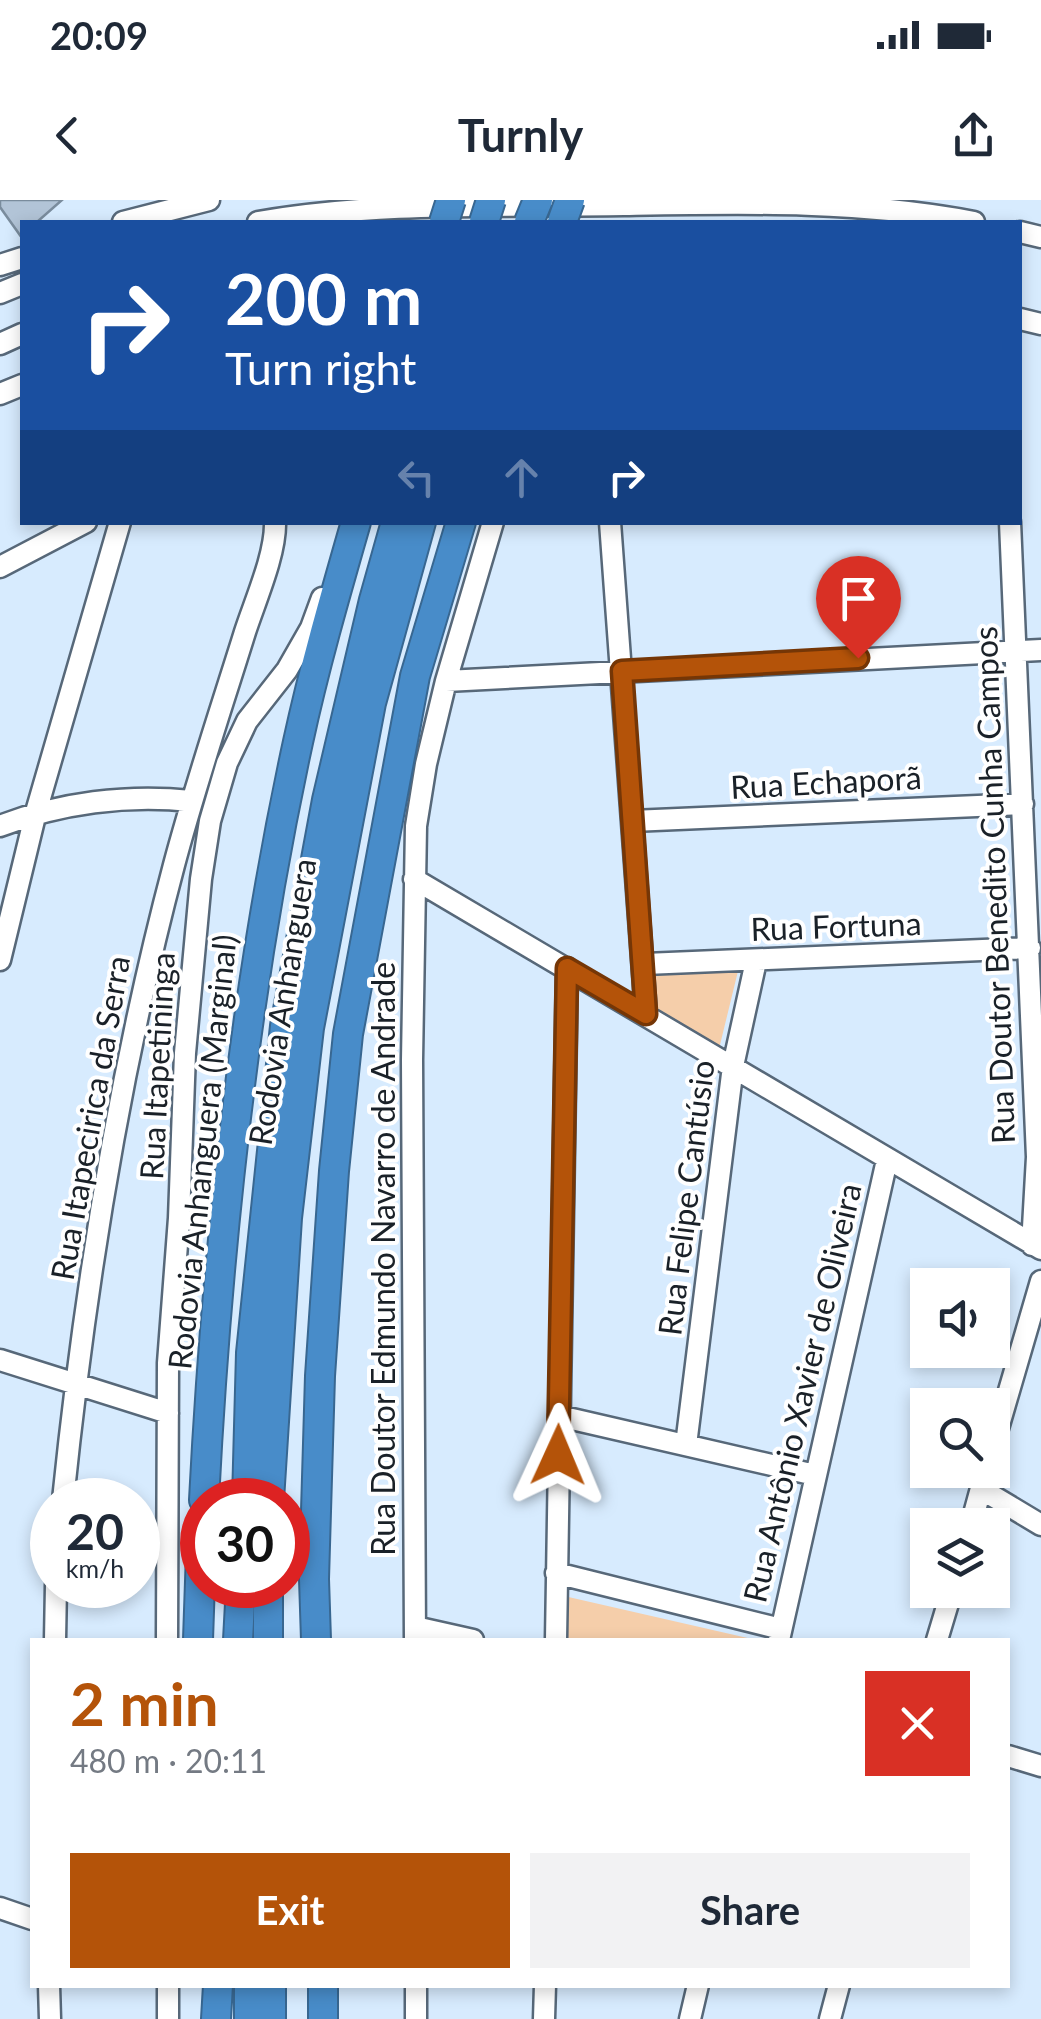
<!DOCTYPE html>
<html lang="en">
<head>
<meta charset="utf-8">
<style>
  body { margin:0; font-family:Lato,sans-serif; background:#f2f2f3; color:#1f2937; height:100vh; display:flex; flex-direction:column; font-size:38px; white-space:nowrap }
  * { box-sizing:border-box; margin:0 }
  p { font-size:32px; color:#747a83 }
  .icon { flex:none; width:55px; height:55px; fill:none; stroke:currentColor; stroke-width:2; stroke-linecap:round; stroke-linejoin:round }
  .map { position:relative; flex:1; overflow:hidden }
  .sheet { position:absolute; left:30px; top:1438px; width:980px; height:350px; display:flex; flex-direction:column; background:#fff; border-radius:0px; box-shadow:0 5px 15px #0003 }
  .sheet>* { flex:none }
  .banner { position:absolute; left:20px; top:20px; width:1002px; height:305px; border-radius:0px; box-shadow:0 5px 15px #0003; background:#1a4fa0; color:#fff; overflow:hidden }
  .fabs { position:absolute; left:910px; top:1068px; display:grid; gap:20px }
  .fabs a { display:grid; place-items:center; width:100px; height:100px; border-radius:0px; background:#fff; box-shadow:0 5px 15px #0003; font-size:50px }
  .speed { position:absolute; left:30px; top:1278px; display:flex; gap:20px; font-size:50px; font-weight:700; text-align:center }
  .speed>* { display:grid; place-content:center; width:130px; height:130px; border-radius:50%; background:#fff; box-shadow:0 5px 15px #0003; line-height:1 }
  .speed small { font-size:25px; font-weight:400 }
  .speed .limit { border:15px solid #d22; background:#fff; color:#111 }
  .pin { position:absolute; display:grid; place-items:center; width:85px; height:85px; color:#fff; margin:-102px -42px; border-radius:50% 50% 50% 0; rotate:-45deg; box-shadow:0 0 10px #0007 }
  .pin .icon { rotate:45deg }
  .me { position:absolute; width:110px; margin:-55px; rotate:1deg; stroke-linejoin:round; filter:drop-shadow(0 0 8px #0008) }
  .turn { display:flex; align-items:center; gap:35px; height:210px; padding:0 40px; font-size:45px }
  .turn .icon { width:130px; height:130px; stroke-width:2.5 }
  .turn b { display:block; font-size:70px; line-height:85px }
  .lanes { display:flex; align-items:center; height:95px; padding:0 40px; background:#0003; justify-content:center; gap:50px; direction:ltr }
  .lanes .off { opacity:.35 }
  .round { display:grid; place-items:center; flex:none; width:105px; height:105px; border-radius:0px; background:#f2f2f3 }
  .summary { display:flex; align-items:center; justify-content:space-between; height:170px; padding:0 40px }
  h1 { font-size:60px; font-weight:700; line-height:75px; color:#b45309 }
  .cta { display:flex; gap:20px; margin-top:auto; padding:20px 40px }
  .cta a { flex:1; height:115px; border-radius:0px; background:#b45309; color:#fff; font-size:40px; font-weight:700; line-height:115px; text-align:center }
  .cta a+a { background:#f2f2f3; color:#1f2937 }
  .status { display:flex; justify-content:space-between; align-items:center; height:70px; padding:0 50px; background:#fff; direction:ltr }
  .status svg { height:28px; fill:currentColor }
  header { display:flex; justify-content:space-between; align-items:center; height:130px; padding:0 40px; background:#fff; font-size:45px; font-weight:700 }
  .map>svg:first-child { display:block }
  .green { fill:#f5ceaa }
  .building { fill:#b2c4d7; stroke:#7a8c9d; stroke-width:2.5 }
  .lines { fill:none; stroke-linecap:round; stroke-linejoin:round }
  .minor-casing { stroke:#576879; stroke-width:25 }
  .highway-casing { stroke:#386791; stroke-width:32 }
  .minor { stroke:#fff; stroke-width:20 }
  .highway { stroke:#488cc9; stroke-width:28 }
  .highway-bridge-casing { stroke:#386791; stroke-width:32; stroke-linecap:butt }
  .highway-bridge { stroke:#488cc9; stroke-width:28 }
  .route-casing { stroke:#753606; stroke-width:25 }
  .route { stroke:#b45309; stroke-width:18 }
  .labels { text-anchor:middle; stroke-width:8; stroke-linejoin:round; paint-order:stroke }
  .street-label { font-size:32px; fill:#1a2128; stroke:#fff }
</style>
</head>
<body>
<div class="status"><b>20:09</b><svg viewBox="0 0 49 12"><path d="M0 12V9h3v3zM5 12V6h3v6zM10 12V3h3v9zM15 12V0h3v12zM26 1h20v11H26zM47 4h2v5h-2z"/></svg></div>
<header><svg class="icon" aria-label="back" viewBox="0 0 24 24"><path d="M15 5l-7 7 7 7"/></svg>Turnly<svg class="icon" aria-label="share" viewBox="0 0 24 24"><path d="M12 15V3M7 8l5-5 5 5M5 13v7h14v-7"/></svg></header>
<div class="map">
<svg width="1041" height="1819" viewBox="0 0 1041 1819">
  <rect width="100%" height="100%" fill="#d7ebfe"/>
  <path class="green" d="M738,771L719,849L653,811L650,774Z
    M564,1396L752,1439V1440L565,1439Z"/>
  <path class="building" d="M0,0H62L37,22H22V38L0,7Z"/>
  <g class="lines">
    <g class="minor-casing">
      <path id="minor" d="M123,22L209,0
        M258,22C379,1 502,7 624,5C740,3 861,0 974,22
        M1020,32L1041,37
        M0,65L22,58
        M0,93L22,84
        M1020,119L1041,124
        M0,144L22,134
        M0,194L22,185
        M610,322L646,814
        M1010,322L1037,957L1032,1045
        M0,367L86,322
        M446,481L1041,450
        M632,621L1023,604
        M0,626C60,603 127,594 191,601
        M414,679L1041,1049
        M0,760L36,612L120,322
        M645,764L1030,748
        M0,1160L168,1213
        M559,1216L815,1275
        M686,1245L733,866L756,761
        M992,1249L1041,1081
        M981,1289L1041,1325
        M63,1300C85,1086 119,872 174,665C195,586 221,509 245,432C255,401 276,354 275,322
        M971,1325L986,1270
        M556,1373L781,1429
        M415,1427L473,1440
        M55,1440L56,1385
        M167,1440L168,1163L179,1018L185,853L201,679L210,621L227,563L247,521L287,470L311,428L322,398
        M415,1440L412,860L416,626L426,564L446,481L493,322
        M556,1440L567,768
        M779,1440L887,960
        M937,1440L952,1390
        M1008,1556L1041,1566
        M0,1708L32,1719
        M49,1785L50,1819
        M416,1785V1819
        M168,1819V1785
        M544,1819L545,1785
        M690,1819L698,1785
        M830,1819L839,1785"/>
    </g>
    <g class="highway-casing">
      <path id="highway" d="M204,1300C217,1046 244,791 298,542C314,468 335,395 356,322
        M247,1300L251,1153L285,826L327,600L374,400L396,322
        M269,1300L287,1018L309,828L371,503L421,322
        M198,1440L202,1323
        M238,1440L241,1385
        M268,1440V1385
        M316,1440L314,1379L320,1176L334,971L348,834L415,476L461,322
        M249,1785V1819
        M271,1785V1819
        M216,1819L218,1785
        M323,1819V1785"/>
    </g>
    <use href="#minor" class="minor"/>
    <use href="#highway" class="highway"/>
    <g class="highway-bridge-casing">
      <path id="highway-bridge" d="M444,22L451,0
        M484,22L491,0
        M529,22L538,0
        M562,22L570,0"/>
    </g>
    <use href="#highway-bridge" class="highway-bridge"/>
  </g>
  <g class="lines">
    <g class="route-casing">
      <path id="route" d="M558,1255L567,768L646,814L622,471L858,458"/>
    </g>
    <use href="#route" class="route"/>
  </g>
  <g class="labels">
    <g class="street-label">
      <text transform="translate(826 583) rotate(-3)" y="11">Rua Echaporã</text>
      <text transform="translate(995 685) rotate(-92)" y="11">Rua Doutor Benedito Cunha Campos</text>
      <text transform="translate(836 727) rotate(-2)" y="11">Rua Fortuna</text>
      <text transform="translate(283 802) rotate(-81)" y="11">Rodovia Anhanguera</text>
      <text transform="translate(158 866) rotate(-87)" y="11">Rua Itapetininga</text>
      <text transform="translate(91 918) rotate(-80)" y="11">Rua Itapecirica da Serra</text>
      <text transform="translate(203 952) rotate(-84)" y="11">Rodovia Anhanguera (Marginal)</text>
      <text transform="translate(687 998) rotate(-83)" y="11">Rua Felipe Cantúsio</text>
      <text transform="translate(384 1059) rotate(-90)" y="11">Rua Doutor Edmundo Navarro de Andrade</text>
      <text transform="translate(803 1193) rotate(-77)" y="11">Rua Antônio Xavier de Oliveira</text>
    </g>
  </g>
</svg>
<div class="fabs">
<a><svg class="icon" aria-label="sound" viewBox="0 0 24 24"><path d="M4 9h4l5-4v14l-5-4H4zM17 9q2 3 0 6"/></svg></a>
<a><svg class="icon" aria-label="search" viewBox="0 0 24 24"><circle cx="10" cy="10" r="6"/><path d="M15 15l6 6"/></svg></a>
<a><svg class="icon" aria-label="layers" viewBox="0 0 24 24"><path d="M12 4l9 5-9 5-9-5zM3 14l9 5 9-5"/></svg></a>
</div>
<div class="speed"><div>20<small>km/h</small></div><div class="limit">30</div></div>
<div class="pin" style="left:858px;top:458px;background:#d93025"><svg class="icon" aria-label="arrive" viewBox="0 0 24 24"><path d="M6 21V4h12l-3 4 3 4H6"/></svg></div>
<svg class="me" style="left:558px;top:1255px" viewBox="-20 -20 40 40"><path d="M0-17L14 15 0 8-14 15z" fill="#b45309" stroke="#fff" stroke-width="4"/></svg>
<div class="banner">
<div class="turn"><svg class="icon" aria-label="right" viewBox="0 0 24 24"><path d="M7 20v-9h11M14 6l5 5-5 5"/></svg><div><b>200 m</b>Turn right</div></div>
<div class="lanes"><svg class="icon off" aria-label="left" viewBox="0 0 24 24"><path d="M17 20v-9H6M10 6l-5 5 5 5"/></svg><svg class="icon off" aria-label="ahead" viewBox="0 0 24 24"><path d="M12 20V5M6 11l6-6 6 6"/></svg><svg class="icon" aria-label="right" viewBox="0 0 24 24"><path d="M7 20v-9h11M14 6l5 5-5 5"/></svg></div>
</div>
<section class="sheet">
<div class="summary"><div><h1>2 min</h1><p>480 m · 20:11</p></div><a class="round" style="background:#d93025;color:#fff"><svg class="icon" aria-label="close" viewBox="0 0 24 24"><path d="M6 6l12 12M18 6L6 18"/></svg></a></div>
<div class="cta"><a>Exit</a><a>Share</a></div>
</section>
</div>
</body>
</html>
